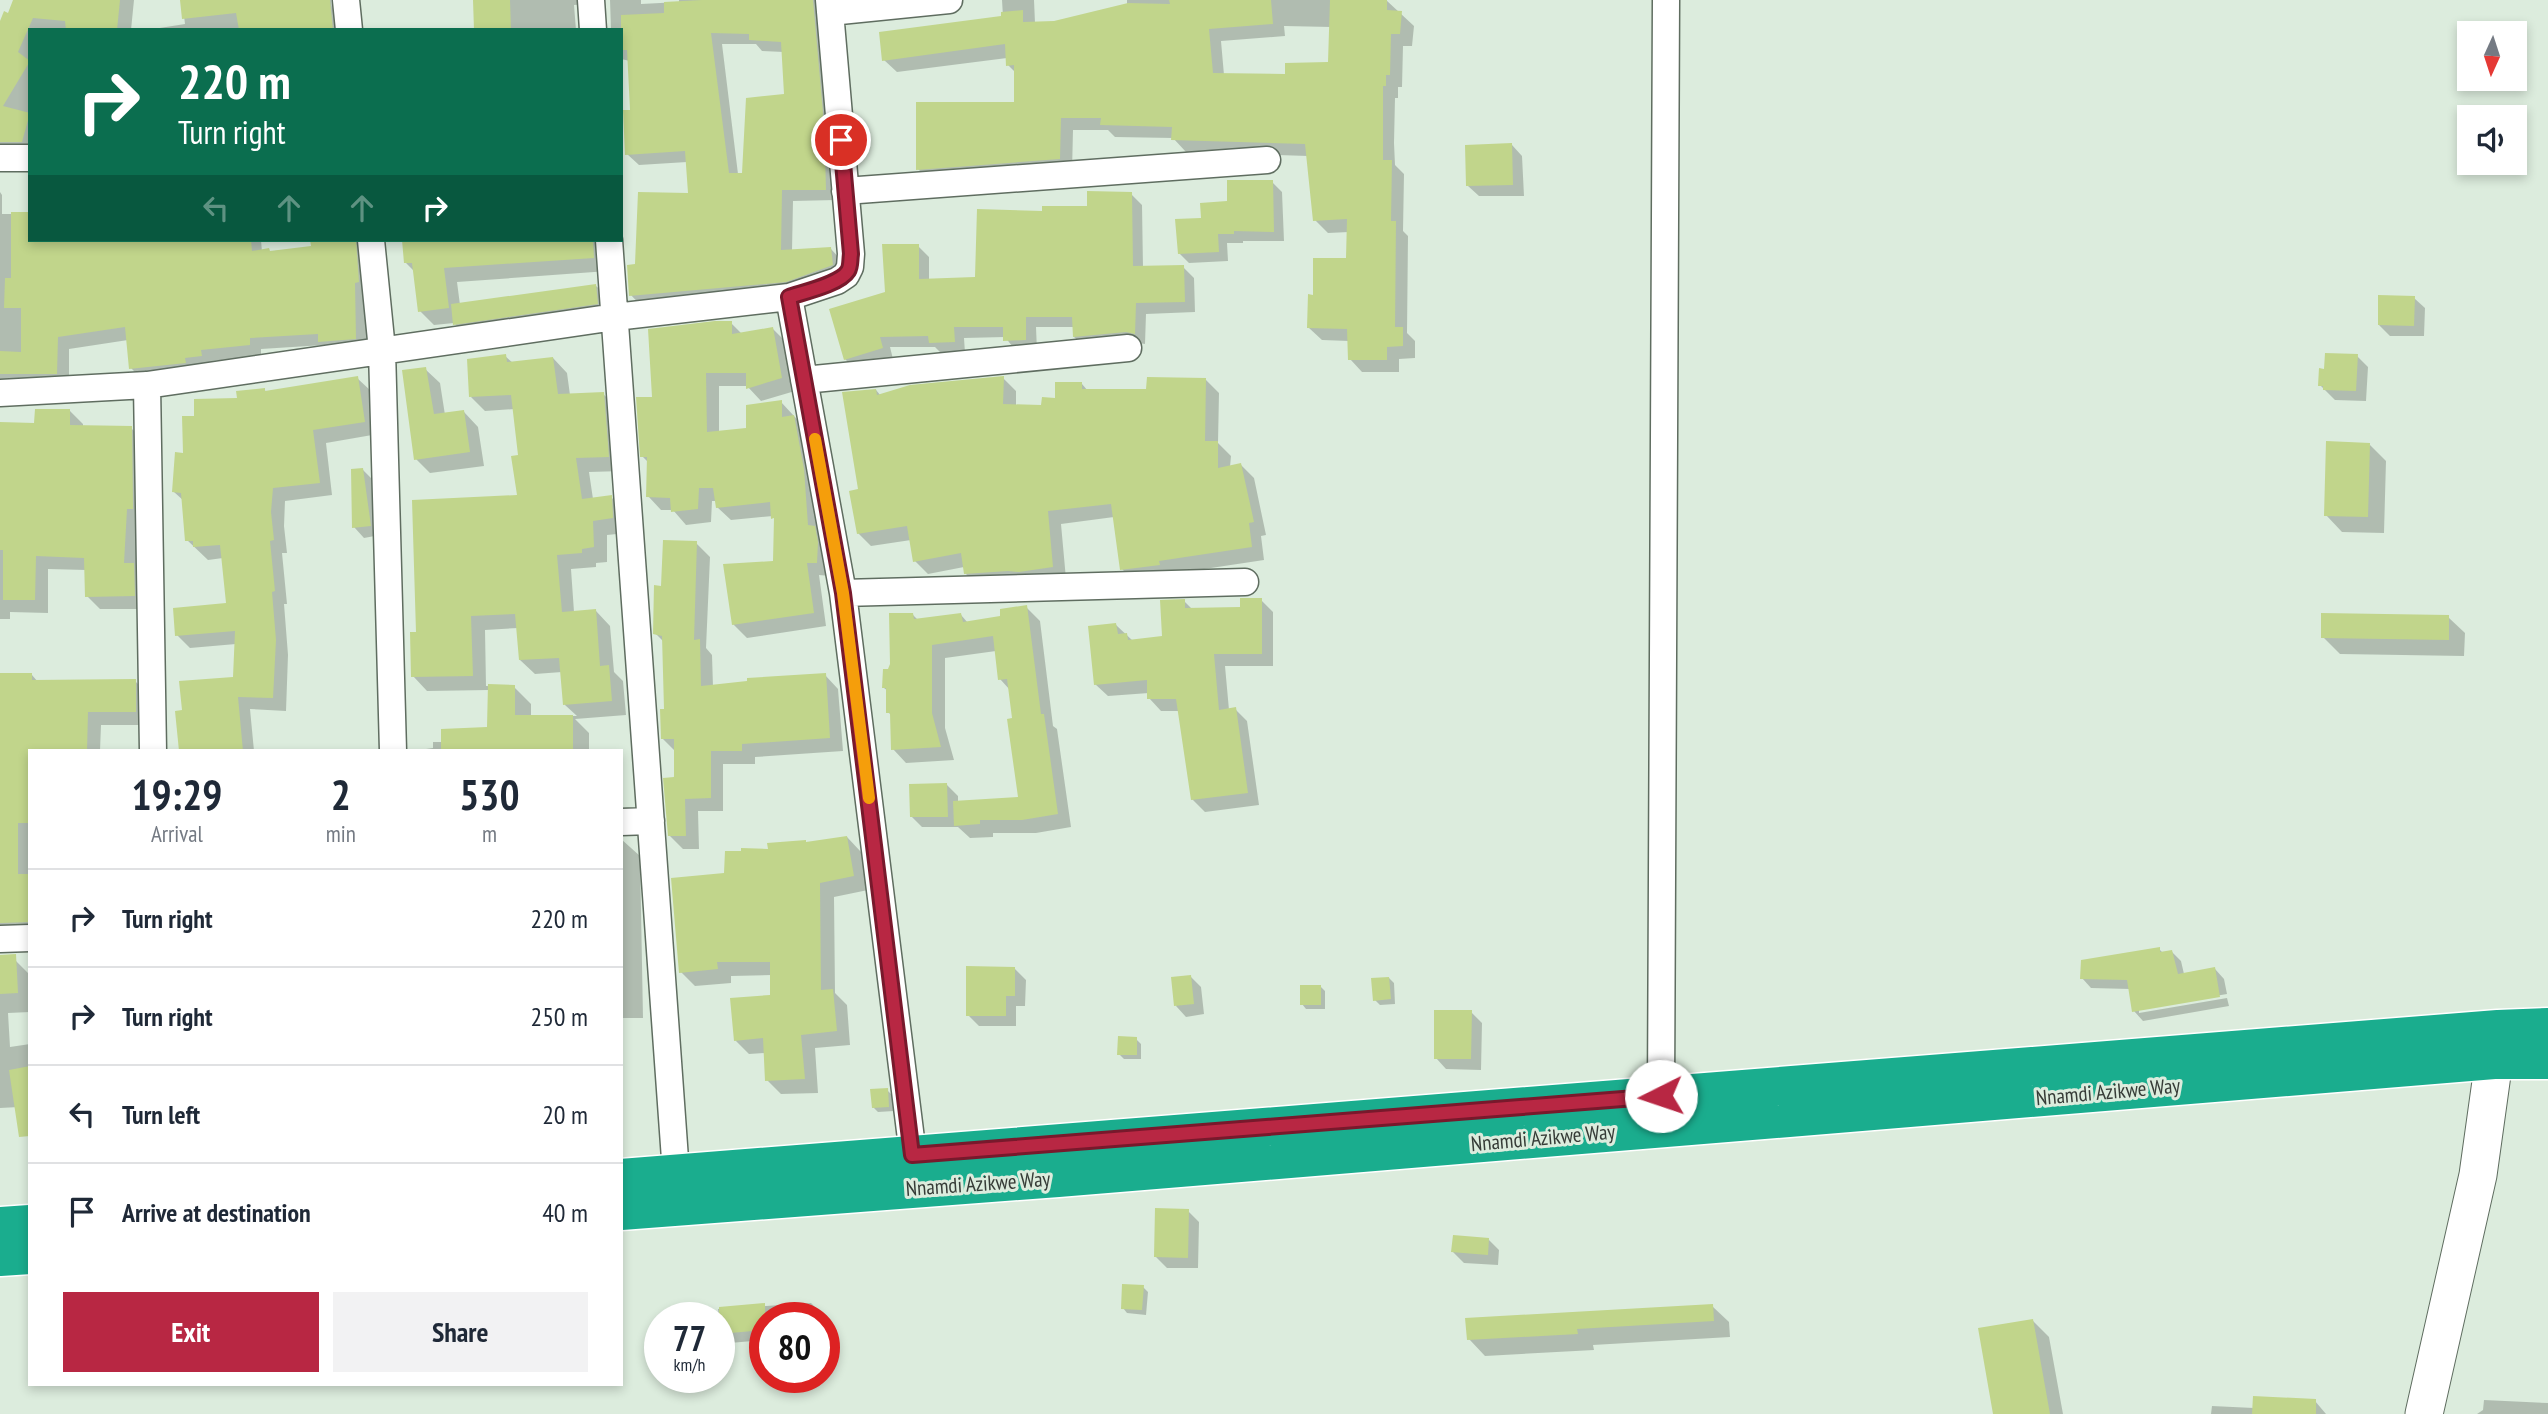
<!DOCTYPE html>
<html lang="en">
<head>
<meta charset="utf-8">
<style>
  body { margin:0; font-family:"PT Sans Narrow",sans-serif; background:#f2f2f3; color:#1f2937; height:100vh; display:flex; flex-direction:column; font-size:26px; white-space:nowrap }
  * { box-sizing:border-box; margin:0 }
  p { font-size:23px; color:#747a83 }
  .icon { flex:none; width:38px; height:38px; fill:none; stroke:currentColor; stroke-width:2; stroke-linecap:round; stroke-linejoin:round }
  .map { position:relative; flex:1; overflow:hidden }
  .panel { position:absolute; left:28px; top:749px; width:595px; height:637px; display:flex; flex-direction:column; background:#fff; border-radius:0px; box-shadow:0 4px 10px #0003 }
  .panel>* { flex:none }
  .banner { position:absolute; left:28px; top:28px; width:595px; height:214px; border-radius:0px; box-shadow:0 4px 10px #0003; background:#0b6e4f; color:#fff; overflow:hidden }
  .needle { width:46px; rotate:183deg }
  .buttons { position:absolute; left:2457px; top:21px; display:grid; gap:14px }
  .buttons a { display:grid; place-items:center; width:70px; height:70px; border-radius:0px; background:#fff; box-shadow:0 4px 10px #0003; font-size:35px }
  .speed { position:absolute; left:644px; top:1302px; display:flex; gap:14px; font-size:35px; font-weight:700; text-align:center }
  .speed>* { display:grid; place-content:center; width:91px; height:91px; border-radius:50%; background:#fff; box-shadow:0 4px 10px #0003; line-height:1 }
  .speed small { font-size:18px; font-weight:400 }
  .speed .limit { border:10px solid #d22; background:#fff; color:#111 }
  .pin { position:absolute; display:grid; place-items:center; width:60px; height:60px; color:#fff; margin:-30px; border:4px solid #fff; border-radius:50%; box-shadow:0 2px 7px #0007 }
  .me { position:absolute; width:77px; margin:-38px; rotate:266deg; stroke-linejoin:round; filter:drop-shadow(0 0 5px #0008) }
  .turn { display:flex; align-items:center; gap:24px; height:147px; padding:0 35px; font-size:32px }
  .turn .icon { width:91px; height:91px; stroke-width:2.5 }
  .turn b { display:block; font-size:49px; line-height:60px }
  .lanes { display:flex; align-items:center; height:66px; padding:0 35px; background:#0003; justify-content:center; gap:35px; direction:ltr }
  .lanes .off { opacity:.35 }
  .eta { display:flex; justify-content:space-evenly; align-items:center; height:119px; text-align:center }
  .eta b { font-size:42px; font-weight:700; line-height:49px }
  .button { display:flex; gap:14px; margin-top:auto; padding:14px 35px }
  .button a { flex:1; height:80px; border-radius:0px; background:#b82743; color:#fff; font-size:28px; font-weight:700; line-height:80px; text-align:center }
  .button a+a { background:#f2f2f3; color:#1f2937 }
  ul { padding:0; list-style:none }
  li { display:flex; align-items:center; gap:21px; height:98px; padding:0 35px; border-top:2px solid #e0e1e3 }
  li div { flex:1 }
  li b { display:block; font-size:26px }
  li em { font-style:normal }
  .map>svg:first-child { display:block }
  .shadow { fill:#0003; fill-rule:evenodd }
  .building { fill:#c1d58b; fill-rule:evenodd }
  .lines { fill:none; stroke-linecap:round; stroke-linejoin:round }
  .street-casing { stroke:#5f6d60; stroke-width:29 }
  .secondary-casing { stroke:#5f6d60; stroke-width:39 }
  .highway-casing { stroke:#fff; stroke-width:41 }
  .street { stroke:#fff; stroke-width:26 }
  .secondary { stroke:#fff; stroke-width:37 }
  .highway { stroke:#1aad8e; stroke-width:38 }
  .route-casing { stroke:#78192c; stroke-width:18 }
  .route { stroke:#b82743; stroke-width:12 }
  .slow { stroke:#f59e0b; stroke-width:12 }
  .labels { text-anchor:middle; stroke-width:6; stroke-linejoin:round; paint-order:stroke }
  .street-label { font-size:21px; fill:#363c37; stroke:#dcecdd }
</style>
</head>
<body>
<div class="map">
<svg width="2548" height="1414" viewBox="0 0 2548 1414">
  <rect width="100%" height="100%" fill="#dcecdd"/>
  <path class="shadow" d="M14,0H134L131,30H30V155L0,152V25L9,15Z
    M182,0H331L332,7L343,18L345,30H147L185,24Z
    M475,0H587L588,4L574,5L576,30H476Z
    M610,0H641V4L679,2V0H824L836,200L793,201L792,251L831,249L842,261L843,276L642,307L631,295L637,266L690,195L687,162L639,165L627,154L632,111L630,61L621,59V30H611ZM722,44H756L762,51L784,52L786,96L744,174H738Z
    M1002,0H1034L1035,23L1057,22L1127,5V0H1386L1414,26L1412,46H1403L1402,87H1398V98H1395L1394,143L1395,165L1404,174L1403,231L1408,236L1407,333L1415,341V358L1399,359V372H1362L1350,359L1349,341L1322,340L1309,328L1314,296L1348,260L1349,232L1328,233L1315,220L1308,156L1186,152L1173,138L1115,137L1108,130H1073L1072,172L931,182L918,169L1015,104L1016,73L1008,65L1007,58L897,72L884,60L1003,17ZM1284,26L1331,27L1329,64L1286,76L1224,75L1221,41L1285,36Z
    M1512,145L1522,156L1524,196H1479L1468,186Z
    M1272,182L1282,192L1284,241H1243V243H1227L1228,261L1189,263L1179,253L1203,219L1229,203Z
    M0,192L2,195V214H30V240H261L262,252L312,248L311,240H360L366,294L368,350L332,353L324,345L261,349V356L212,361L213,367L143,380L131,368L128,340L69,349V385L0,389Z
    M1131,194L1142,205L1143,268L1183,267L1194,278L1195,312L1146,314L1145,344L1139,343L1085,347L1074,337V327H1036L1037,351H1016L1005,337L964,338L965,353H941L935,347H890L893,359L856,370L845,359L918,246L929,257V280L977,279L1044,213L1088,208Z
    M404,240H608V271L457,282L460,305L596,286L606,295L607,313L465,334L454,323L434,325L420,311L415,272L406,263Z
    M2414,298L2425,308L2424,336H2390L2379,325Z
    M731,323L742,334L772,328L786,342L795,391L761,401L747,386H719V432L747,429L781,402L807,430L830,576L819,575L826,626L747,638L733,624L774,562L776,521L773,516L731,520L717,507V501H712L711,522L686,525L673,510H661L648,496L649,463L642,456L654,399Z
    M505,356L513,363L553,358L567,373L570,395L603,394L618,408L623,471L589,472L593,499L611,497L625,511L627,533L607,535V562L596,563V567L571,569L574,612L596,611L610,626L614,672L623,681L626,715L575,719L589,733V751H412L433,748V742H443L489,729V690L427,691L413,676L418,634L519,497L520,457L515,409L485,411L471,397ZM518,628L520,660L535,674L562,672L565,705L577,716H531V704L514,687L486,686L485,630Z
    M2357,356L2368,367L2366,401L2335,400L2320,385L2325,370Z
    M425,369L440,383L445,415L464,412L478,427L484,466L430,473L416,459Z
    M357,378L371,391L378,434L326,443L332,495L285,501L284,526L287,553H282L287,604H284L288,655L286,711L250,709L254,751H180L183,712L235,678L236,644L190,648L177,635L227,605L223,558L208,560L187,540L184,501L174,492L196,418L264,389L267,393Z
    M1003,378L1016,391V406L1043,407L1082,384L1088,391H1148L1206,380L1219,393L1218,443L1231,456L1230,467L1241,465L1254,478L1266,535L1261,536L1264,560L1171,574L1135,582L1122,569L1114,517L1061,524L1066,579L978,586L965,573L964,567L928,574L915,561L911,540L871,546L858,533L860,491L876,390L881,396Z
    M70,411L83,424V427L131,428L144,441L147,609H100L87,596L86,570L48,569V613L10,612V619H0V424L36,425Z
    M2370,445L2386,461L2384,533L2342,532L2326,515Z
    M363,470L373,480L380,535L364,538L354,527Z
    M696,543L710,557L706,648L712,655L713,687L825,675L838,689L843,751L755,757V764H723V811H698L699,849H683L669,835L676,752L662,738L665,711L664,642L655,633L662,587Z
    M1261,600L1273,612V666H1225L1229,710L1235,709L1247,721L1259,805L1205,812L1192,799L1180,711H1161L1149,698V693L1108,696L1095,684L1116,625L1133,641L1164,637L1184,601L1192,609H1242Z
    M1026,607L1040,621L1053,726L1057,729L1071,827L1036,833H993V837L970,838L958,827H922L911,816L947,785L958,796V802L1020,798L1010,690L1000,679L996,651L945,658V728L954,760L906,763L893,749L892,716L888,712V691L884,688L913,615L918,620L961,615L968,623L1002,618Z
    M2448,617L2465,633L2464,656L2340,654L2323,637Z
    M0,675H32L38,682L135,681L149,695V725H101L100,751H30V936L0,938Z
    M847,837L861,852L868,890L834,897L835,993L847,1005L850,1045L815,1048L818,1093L781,1094L767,1080L765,1053L749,1054L735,1040L772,997V975L731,976V983L695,986L681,972L725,874L770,851Z
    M621,839L640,856L643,1018H621Z
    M2159,949L2163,953L2171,951L2181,961L2184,974L2215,969L2224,979L2227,994L2139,1009V1013L2227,998L2229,1006L2143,1021L2134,1011L2130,989L2091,988L2082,978Z
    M16,961L30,975V1012L8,1013L10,1047L30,1044V1118L19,1107L0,1108V962Z
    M1015,969L1026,980L1025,1006H1016V1026H979L968,1015Z
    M1190,976L1201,987L1204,1014L1186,1017L1176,1006Z
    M1389,978L1394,983L1395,1004L1380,1005L1375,1000Z
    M1320,986L1325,991V1009H1306L1302,1004Z
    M1471,1012L1482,1023L1481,1070L1446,1069L1436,1058Z
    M1136,1039L1141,1044V1059H1124L1119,1054Z
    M887,1090L892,1095L894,1111L878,1112L873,1107Z
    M1188,1211L1199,1222L1198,1268H1167L1156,1257Z
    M1488,1239L1499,1250L1498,1265L1464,1263L1453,1252Z
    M1143,1287L1148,1292L1146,1315L1127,1313L1123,1308Z
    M811,1303L821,1313V1318H765V1340L730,1343L721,1334L718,1309Z
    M1712,1306L1729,1322L1730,1337L1593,1345L1594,1350L1485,1356L1469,1339Z
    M2033,1321L2049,1337L2063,1414H1995Z
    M2484,1400L2548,1403V1414H2477L2483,1410Z
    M2315,1401L2326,1414H2211L2212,1406L2254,1408Z"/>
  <path class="building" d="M13,0H120L117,30H66L65,21L33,18L18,52L30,61L3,106L30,113L22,142H0V21L4,11L8,13Z
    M180,0H330L333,30H239L236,13L182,19Z
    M473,0H510L511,30H474Z
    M702,0H813L823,113L822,153H825L826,190H782L781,250L831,247L833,265L786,282L629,296L627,265L635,264L638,192L688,193L685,151L625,155L623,110H630L627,50H621V15L664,13V2ZM711,33L749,34V40L781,42L784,94L746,98L742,173H729Z
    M1169,0H1271L1273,24L1209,29L1213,73L1285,74V63L1328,62L1330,0H1387V10L1402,11L1400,34H1391L1390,75H1386V86H1383V160H1392L1391,221H1396L1395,327H1403V346L1387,347V360H1348L1347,329L1307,328L1308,294L1313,295V258H1346L1347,219L1313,221L1305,144L1171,140L1172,127L1100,125L1101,118H1061L1060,159L916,170V102H1014V65L1006,66L1005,44L882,61L879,32L1001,16V12L1023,10V22L1054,21L1128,3L1170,4Z
    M1512,143L1513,185L1466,186L1465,145Z
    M1227,180H1273L1274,232L1234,231V234H1218L1219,252L1178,254L1175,219L1201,218L1200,203L1227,201Z
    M1087,191L1132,192L1133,266L1184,265L1185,302L1136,303L1135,334L1126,332L1073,337L1072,317H1026V340L1003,341V327H954L955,342L929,343L928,336L880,337L883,348L844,360L829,309L885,292L882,244H919V279L975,277L977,209L1042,211V206H1087Z
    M11,212H30V240H251L252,251L269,248L270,251L311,246L310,240H356L359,282L355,283L356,339L318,342V334L250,338V345L201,350L202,356L185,358L186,363L129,369L125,327L58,337L57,374H0V351L21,352V308H4L5,278H11Z
    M402,240H593L594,258L444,268L449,308L418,312L412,263H404Z
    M596,284L598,304L453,325L451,304Z
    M2378,295L2415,296L2414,326L2378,325Z
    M715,321H732V334L773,327L782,378L746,389V373H706L707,432L746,428V405L782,400V417L794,415L804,469L808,525L815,526L818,542L817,563H807L814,613L732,625L723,564L773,561L774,518L771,519L770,502L716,508L713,488H699L698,509L671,512L670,498L646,497L647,457H640L636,397H652L648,329Z
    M2325,353L2358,354L2356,391L2323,390V386H2318L2319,368L2324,369Z
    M506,354L507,362L553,357L558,394L604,392L609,457L576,458L582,499L612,495L613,518L593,521L594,547L582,549V553L557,555L562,612L596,609L600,666L609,665L612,701L563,705L559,658L519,660L515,614L471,616L473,676L411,677L410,632H416L412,500L517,495L511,456L518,455L511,395L469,397L467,359Z
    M426,367L434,414L464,410L470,452L414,460L402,370Z
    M358,376L365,422L313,430L320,483L273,488L271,512L274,540L270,541L275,591L272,592L276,640L273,698L238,697L243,751H179L175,711L182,710L179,681L233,677L235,631L175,636L173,608L226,603L220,545L193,547V541H185L181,493L172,492L175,452L183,453L182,416H194V399L237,398L236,391L265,388V391Z
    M1004,376L1003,404L1041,405L1042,397L1055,398V382H1082V389H1146L1147,377L1206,378L1205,441H1218V468L1241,463L1254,522L1249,523L1252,547L1159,561L1160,565L1120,570L1111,504L1048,511L1053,567L1019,572L1008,571L964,574L961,553L913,562L907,526L857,534L849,491L858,489L842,392L876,389L877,395L910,385Z
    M35,409H70V425L132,426L133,509H127L124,563H134L135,596L85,597L84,558L36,556L35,600H3V550H0V422L34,423Z
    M2326,441L2370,443L2368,517L2324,516Z
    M363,468L371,526L352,528L351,469Z
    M663,540L697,541L694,640L700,639L701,686L747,681V678L826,673L830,738L742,744V751H711V798L685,799L686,836H668L663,778L674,777V739H661L660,709H664L662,636L653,634L654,585L661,586Z
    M1240,598H1262V654H1214L1219,710L1236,707L1248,793L1191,800L1176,699H1147V680L1094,685L1088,626L1116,623L1118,634L1127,633L1128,640L1162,636L1160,600L1185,599V608L1240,607Z
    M1027,605L1041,714H1044L1058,814L1022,820H980V824L954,826L953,801L1018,797L1007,719L1012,718L1007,679L998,680L993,636L932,645V713L941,747L891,750L890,713H886V688H882L883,669H888L890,664L889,613H913L914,619L961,613L963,622L1000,616V609Z
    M2321,613L2449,615V640L2321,638Z
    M0,673H32V680L136,679V712H88L87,751H30V823H18V874H30V922L0,923Z
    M488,684L515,685V715H573V751H441V729L487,727Z
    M947,783L948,817H910L909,784Z
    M847,836L854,876L820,883L821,990L833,989L837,1031L801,1035L805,1079L765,1081L763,1038L734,1041L730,998L770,995V962H717L718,969L679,973L671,878L724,873L725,851H741V848L768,849L767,843L806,840V842Z
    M2160,947V952L2172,950L2178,974L2215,967L2220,997L2132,1012L2127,980L2080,979L2081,960Z
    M16,954L18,993L0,994V955Z
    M966,966L1015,967V996H1006V1016H966Z
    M1191,975L1194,1004L1174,1006L1171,977Z
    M1389,977L1391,999L1373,1001L1371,978Z
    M1300,985H1321V1005H1300Z
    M1434,1010H1472L1471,1059H1434Z
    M1118,1036L1137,1037V1055H1117Z
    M30,1066V1136L19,1137L9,1070Z
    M888,1088L889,1107L872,1108L870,1089Z
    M1155,1208L1189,1209L1188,1258L1154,1257Z
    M1453,1235L1489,1238L1488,1255L1451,1252Z
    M1122,1284L1144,1285L1142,1310L1121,1309Z
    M765,1303V1330L719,1334V1307Z
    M1713,1304L1714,1321L1577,1329L1578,1334L1467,1340L1465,1318Z
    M2033,1319L2050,1414H1993L1978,1328Z
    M2253,1396L2316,1399V1414H2252Z"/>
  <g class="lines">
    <g class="street-casing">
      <path id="street" d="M346,0L349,30
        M591,0L593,30
        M830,12L949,0
        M0,158H30
        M845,191L1267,160
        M371,240L382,350L393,751
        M609,240L676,1173
        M789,297L843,593L913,1155
        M804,380L1128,348
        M147,385L153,751
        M0,393L147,385L615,317L789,297L837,281L846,275L850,267L851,254L829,0
        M843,593L1245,582
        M621,822L651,821
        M0,939L30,938
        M1661,1096L1666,0"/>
    </g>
    <g class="secondary-casing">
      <path id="secondary" d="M2424,1414L2478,1175L2494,1060"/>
    </g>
    <g class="highway-casing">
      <path id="highway" d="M621,1178L2498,1029L2548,1027
        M621,1211L1058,1178L2494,1060H2548
        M0,1226L30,1224
        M0,1257L30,1255"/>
    </g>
    <use href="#street" class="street"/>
    <use href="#secondary" class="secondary"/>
    <use href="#highway" class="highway"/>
  </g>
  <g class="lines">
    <g class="route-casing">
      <path id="route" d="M841,140L851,254C850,260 851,266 848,271C840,284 804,292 789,297L843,593L912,1155L1661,1096"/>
    </g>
    <use href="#route" class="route"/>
    <path class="slow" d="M815,439L843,593L869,798"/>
  </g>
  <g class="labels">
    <g class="street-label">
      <text transform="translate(2108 1092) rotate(-5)" y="7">Nnamdi Azikwe Way</text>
      <text transform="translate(1543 1138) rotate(-5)" y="7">Nnamdi Azikwe Way</text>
      <text transform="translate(978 1184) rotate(-4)" y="7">Nnamdi Azikwe Way</text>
    </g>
  </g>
</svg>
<div class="buttons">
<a><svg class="needle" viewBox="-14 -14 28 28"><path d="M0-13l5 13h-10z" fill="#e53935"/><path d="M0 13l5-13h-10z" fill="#747a83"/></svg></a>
<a><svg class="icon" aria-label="sound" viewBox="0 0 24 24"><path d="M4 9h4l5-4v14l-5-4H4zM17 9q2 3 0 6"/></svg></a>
</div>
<div class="speed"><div>77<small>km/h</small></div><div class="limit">80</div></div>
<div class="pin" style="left:841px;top:140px;background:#d93025"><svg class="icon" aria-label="arrive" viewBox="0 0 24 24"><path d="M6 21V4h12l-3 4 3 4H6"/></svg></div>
<svg class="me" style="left:1661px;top:1096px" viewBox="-20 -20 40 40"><circle r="19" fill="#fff"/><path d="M0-13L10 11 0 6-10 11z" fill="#b82743"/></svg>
<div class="banner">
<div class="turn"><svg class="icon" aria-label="right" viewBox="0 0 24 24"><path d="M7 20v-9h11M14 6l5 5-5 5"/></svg><div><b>220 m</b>Turn right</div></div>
<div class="lanes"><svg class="icon off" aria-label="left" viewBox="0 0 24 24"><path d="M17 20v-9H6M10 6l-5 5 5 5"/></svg><svg class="icon off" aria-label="ahead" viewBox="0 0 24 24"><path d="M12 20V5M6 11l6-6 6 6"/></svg><svg class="icon off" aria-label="ahead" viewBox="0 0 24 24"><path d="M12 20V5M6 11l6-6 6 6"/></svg><svg class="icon" aria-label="right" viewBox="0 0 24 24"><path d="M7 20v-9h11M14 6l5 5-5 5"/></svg></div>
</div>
<section class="panel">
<div class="eta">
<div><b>19:29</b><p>Arrival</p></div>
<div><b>2</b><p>min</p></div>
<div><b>530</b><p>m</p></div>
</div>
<ul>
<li><svg class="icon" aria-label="right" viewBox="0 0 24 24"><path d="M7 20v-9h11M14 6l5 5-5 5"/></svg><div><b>Turn right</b></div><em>220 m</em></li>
<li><svg class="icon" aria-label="right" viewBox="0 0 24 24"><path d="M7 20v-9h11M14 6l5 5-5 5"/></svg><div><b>Turn right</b></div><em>250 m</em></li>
<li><svg class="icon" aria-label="left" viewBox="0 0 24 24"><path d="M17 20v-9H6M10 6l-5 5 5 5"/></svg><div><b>Turn left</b></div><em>20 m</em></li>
<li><svg class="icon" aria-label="arrive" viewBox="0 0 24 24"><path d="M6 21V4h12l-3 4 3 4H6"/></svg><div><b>Arrive at destination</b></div><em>40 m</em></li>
</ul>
<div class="button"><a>Exit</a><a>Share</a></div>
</section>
</div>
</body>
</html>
